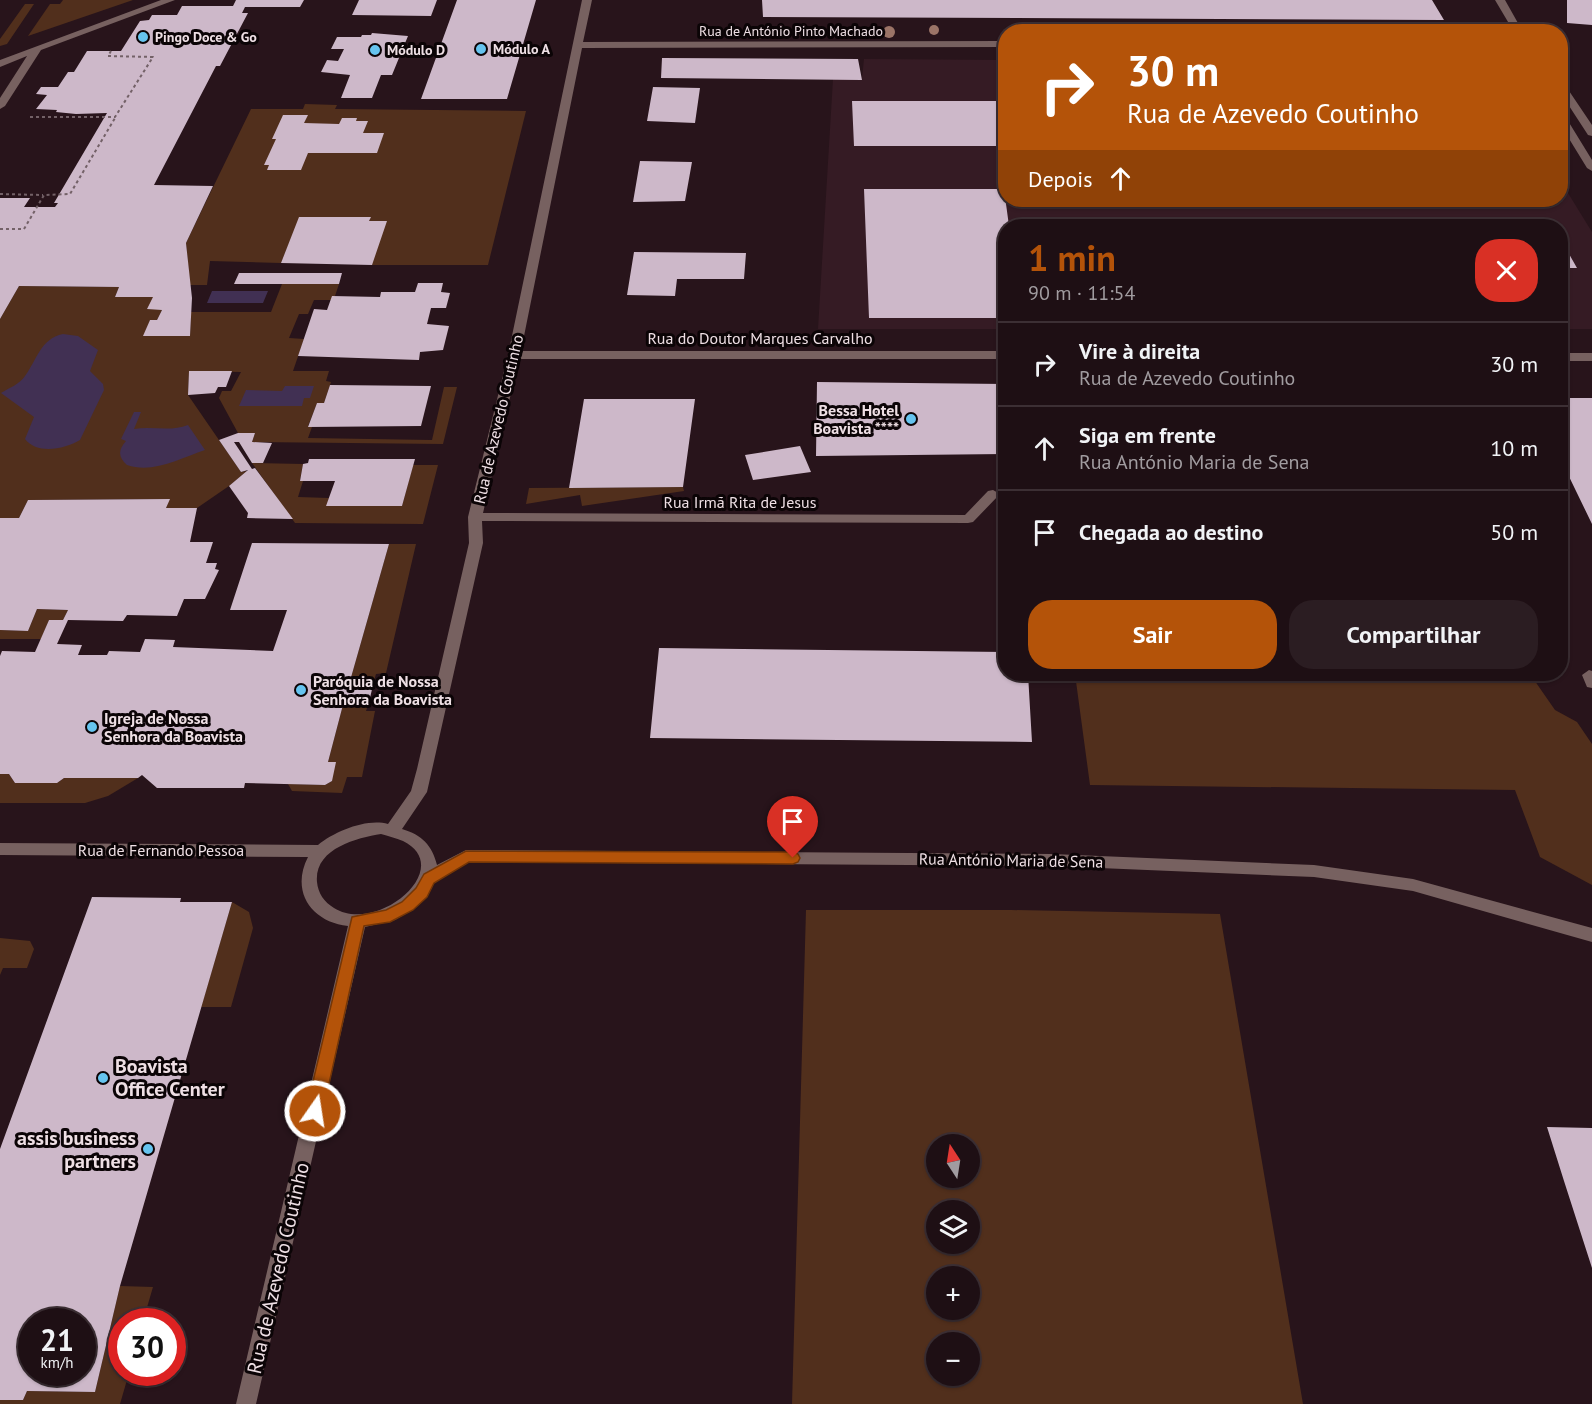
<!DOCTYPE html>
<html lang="pt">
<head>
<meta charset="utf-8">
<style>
  body { margin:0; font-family:"PT Sans",sans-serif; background:#2b1d22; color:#f1f3f6; height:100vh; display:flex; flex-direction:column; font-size:22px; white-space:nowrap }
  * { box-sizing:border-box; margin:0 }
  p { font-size:20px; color:#a19ca0 }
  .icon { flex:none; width:33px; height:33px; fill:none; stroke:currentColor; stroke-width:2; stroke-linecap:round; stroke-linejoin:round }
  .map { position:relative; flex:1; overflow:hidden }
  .side { position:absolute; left:998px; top:219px; width:570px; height:462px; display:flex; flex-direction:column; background:#1e0f14; border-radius:24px; box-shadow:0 2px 4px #0004,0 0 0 2px #3c2f34 }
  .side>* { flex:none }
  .guide { position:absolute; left:998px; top:24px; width:570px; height:183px; border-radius:24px; box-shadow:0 2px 4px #0004,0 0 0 2px #3c2f34; background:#b45309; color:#fff; overflow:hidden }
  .needle { width:39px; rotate:348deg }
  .fabs { position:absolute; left:926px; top:1134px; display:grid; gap:12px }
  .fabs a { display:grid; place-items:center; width:54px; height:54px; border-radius:50%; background:#1e0f14; box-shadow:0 2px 4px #0004,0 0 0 2px #3c2f34; font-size:30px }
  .speed { position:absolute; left:18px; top:1308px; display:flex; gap:12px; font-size:30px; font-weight:700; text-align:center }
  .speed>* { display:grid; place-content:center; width:78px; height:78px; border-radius:50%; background:#1e0f14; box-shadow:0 2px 4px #0004,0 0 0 2px #3c2f34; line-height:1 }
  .speed small { font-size:15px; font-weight:400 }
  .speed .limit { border:9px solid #d22; background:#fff; color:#111 }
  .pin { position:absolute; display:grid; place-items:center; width:51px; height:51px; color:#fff; margin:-62px -26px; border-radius:50% 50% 50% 0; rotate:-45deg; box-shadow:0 0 6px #0007 }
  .pin .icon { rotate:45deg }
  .me { position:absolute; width:66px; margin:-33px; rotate:13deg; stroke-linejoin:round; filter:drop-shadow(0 0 4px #0008) }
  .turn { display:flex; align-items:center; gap:21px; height:126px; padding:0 30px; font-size:27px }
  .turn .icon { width:78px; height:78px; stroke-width:2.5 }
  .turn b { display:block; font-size:42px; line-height:51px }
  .then { display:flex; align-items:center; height:57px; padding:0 30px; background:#0003; gap:12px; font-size:22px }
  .round { display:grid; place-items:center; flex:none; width:63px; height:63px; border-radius:24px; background:#2b1d22 }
  .summary { display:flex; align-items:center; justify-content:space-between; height:102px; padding:0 30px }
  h1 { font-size:36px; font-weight:800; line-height:45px; color:#b45309 }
  .action { display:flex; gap:12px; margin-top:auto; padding:12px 30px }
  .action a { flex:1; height:69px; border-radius:24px; background:#b45309; color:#fff; font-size:24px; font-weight:800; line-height:69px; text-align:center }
  .action a+a { background:#2b1d22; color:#f1f3f6 }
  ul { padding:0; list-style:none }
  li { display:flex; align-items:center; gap:18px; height:84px; padding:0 30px; border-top:2px solid #3c2f34 }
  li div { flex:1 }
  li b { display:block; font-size:22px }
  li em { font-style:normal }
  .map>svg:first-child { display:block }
  .built { fill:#351b24 }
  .green { fill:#512f1c; fill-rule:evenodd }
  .water { fill:#413053 }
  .building { fill:#cdb8c9; fill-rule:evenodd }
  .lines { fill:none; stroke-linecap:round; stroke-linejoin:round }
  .path { stroke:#736167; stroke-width:2; stroke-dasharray:3 3; stroke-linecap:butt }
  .minor { fill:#776160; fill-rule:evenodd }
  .tree { fill:#9b7467 }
  .route { fill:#b45309; stroke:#753606; stroke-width:1.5 }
  .poi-dot { fill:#66c4ef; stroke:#0b0406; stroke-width:2 }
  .labels { text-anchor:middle; stroke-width:6; stroke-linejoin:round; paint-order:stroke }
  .far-street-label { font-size:14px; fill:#eedfe4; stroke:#0b0406 }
  .far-poi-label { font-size:14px; font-weight:bold; fill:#eedfe4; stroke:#0b0406; text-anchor:start }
  .street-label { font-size:16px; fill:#eedfe4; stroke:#0b0406 }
  .poi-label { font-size:16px; font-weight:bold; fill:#eedfe4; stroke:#0b0406; text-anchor:start }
  .near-poi-label { font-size:20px; font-weight:bold; fill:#eedfe4; stroke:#0b0406; text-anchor:start }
  .near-street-label { font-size:20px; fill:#eedfe4; stroke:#0b0406 }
</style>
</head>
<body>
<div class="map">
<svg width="1592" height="1404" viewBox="0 0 1592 1404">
  <rect width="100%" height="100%" fill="#28141b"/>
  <path class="built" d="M864,59L1005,60V200H1560V180L1592,232V329H1560V226H1005V329H818L833,79H862Z"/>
  <path class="green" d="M63,0H133L28,36L50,4H60Z
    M25,4H34L7,44L0,46V39Z
    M305,104L337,105L335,109L526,111L488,265H371L386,221H369L370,217H300L281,263L210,261L207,285H190L186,243L251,109H303Z
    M282,284H339L335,296L331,300H314L308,314H299L289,338L304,339L293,371H329L326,381L331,382L324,403H317L308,426L312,427L308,438L432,440L444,387H457L443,444L252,442L255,433H238L219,398L222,391H231L241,372L189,371L188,395L241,472L247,471L229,486L197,508H166L169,499L28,500L19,518H0V319L19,286L119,287L115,297H153L162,310L157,320H150L144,336H190L191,312H271Z
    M252,463L303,464L300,480L303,481L298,497L329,498L327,505L402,506L413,465H438L423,524L295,523Z
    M683,487L684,491L582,506L580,495L526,504L529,488Z
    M389,544H416L386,673L376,674L374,681H350Z
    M37,609L68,610L63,620H49L41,639H0V630L28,631Z
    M1075,674H1530L1555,710L1577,722L1592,744V885L1540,857L1515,790L1090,785Z
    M344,701L369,702L366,711H375L362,777H347L342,793L292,791L288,784L325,785L332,781L328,762Z
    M0,774H9L15,783H57L64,778H138L108,796L85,803H0Z
    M232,902L249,912L253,928L231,1007H201Z
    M806,910H1011L1220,914L1303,1404H792ZM936,1144H969V1178H936ZM936,1210H969V1244H936ZM936,1276H969V1310H936ZM936,1342H969V1376H936Z
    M0,938L30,941L34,949L27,968H3L0,975Z
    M120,1286L153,1287L143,1321L122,1322V1372L129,1373L120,1404H0V1400H23L27,1391L95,1392Z"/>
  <path class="water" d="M212,291H268L263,303H207Z
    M63,334L78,336L98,350L90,371L103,384L104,390L80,440C65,449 37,455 25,439L34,417L1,393C9,388 20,384 25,376C37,360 40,339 63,334Z
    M285,386H314L310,398H304L302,406H239L246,390L282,391Z
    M134,412H141L134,429C153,426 171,432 188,425L205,450C181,458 153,474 127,465C118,457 118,450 126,441L121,439Z"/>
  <path class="building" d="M236,0H304L300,7H245L242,13H248L220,66H216L154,185L213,186L186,243L192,298L190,336H143L150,320H157L162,310L147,309L153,297H115L119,287L19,286L0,319V198H30L24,207H55L58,203H54L107,113L76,114L56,112L57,110L36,109L47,95L36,94L41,87H58L68,72H74L87,51H121L140,21L149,20L152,15H177L182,6H233Z
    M359,0H437L431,16L352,15Z
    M457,0H536L507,99H421Z
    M762,0H1432L1444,20L763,17Z
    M1567,0H1592V25L1567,23Z
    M372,33L408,36L392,75H381L372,98H341L350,75L321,72L327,60L338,61L344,49H331L337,37H361L362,35H371Z
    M662,58L858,59L862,80L661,78Z
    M653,87L700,88L695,123L647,121Z
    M852,101H1005V146H854Z
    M283,115H308L304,123L339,124L342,118H357L356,121H368L363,133H384L377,153H308L301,170H267L269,165H264L276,139H272Z
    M640,161L692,162L685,201L633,202Z
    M864,189H1004L1009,226H1005V318H869Z
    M299,217H371L369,221H387L372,265L281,263Z
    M1357,223L1552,224L1554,226H1359Z
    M1560,238L1577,268H1560Z
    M634,252L746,253L744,279H677L675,296L627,295Z
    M239,273H342L339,284H234Z
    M418,283H443L441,292L450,293L446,308H431L427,324L449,326L443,350L420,352L419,360L298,356L314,309L327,310L332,296L380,297L381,292H415Z
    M189,371H232L226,387H218L215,393L188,395Z
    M817,382L1005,384V454L816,456Z
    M330,385L431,386L421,426L308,427L317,403H324Z
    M1560,398H1592V524L1560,458Z
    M584,399H695L683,487L569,488Z
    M238,433H255L252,442L272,443L263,463H252L239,442H234L252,469L255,468L293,519L247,518L248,513L229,486L248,470L241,472L219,440Z
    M800,446L811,472L753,480L745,455Z
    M309,459H415L402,506H326L335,481H300L303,464L308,463Z
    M170,499L166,508H197L190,542H213L206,563H217L215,569L219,570L205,599H184L177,616L127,615L123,621L68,620L57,644L82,645L78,655H107L109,651L140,652L145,639L175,640L173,647L273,651L287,610H230L252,543L389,544L350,681H374L369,702L344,701L328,762H336L332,781L325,785L245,783L244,788H157L142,775L138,778H64L57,783H15L9,774H0V656L2,651L35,652L49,620H63L68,610L37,609L28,631L0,630V518H19L28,500Z
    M659,648L1005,652V674H1028L1032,742L650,738Z
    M92,897L181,898L180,902H232L120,1286L95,1392L27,1391L23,1400H0V1149ZM32,1322H82V1372H32Z
    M1547,1127L1592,1128V1268L1564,1181Z"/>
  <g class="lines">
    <path class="path" d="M30,117H115L153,57L108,56L111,51
      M0,194L43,195
      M0,229H24L44,195L70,194L115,118"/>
    <path class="minor" d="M161,0H175L41,50L5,106L0,109V98L27,56L0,67V60Z
      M582,0H592L583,42L1005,41V47L582,48L521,351H1005V359H519L483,513L965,515L988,491L993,490L1000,494L973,522L968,523L482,521L483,543L427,792L402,829C422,835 432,845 437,865L466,850L1052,854L1314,865L1413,879L1592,928V942L1413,891L1314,877L1052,866L469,862L433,883L429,891L415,908L395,920L365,927L256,1404H236L348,926C312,922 290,892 308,857L0,855V843L318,845C335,831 367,818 388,824L411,791L417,769L469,543L468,517L508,355ZM381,834C388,836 396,838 403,841C457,868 377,935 334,908C324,902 318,893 317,882C314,849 356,838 381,834Z
      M1495,0H1505L1523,32H1514Z
      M1560,81L1563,82L1592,125V136L1588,135L1560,92Z
      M1560,113L1565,116L1592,160V171L1587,168L1560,124Z
      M1560,353H1592V361H1560Z
      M1589,670L1592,671V688L1587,687L1582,675Z"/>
  </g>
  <g class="tree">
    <circle cx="934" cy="30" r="5"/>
    <circle cx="889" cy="32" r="6"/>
    <circle cx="759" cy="33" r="6"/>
    <circle cx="805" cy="33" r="6"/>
  </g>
  <path class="route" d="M466,851L793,852L798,854L800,858L798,862L793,864L469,862L434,883L427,897L413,910L390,922L364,926L323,1111L321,1116L315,1118L309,1116L306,1111L352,917L386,910L402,902L416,888L424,874Z"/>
  <g class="poi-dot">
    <circle cx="143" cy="37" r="6"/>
    <circle cx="481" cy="49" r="6"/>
    <circle cx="375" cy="50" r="6"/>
    <circle cx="911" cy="419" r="6"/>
    <circle cx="301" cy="690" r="6"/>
    <circle cx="92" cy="727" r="6"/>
    <circle cx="103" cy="1078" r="6"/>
    <circle cx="148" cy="1149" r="6"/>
  </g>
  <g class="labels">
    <g class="far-street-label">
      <text x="791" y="36">Rua de António Pinto Machado</text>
    </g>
    <g class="far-poi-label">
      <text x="155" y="42">Pingo Doce &amp; Go</text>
      <text x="493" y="54">Módulo A</text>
      <text x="387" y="55">Módulo D</text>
    </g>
    <g class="street-label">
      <text x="760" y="344">Rua do Doutor Marques Carvalho</text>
      <text transform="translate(498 419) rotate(-77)" y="6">Rua de Azevedo Coutinho</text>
      <text x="740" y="508">Rua Irmã Rita de Jesus</text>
      <text x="161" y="856">Rua de Fernando Pessoa</text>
      <text transform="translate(1011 860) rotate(1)" y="6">Rua António Maria de Sena</text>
    </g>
    <g class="poi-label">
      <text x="899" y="416" text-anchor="end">Bessa Hotel<tspan x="899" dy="18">Boavista ****</tspan></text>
      <text x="313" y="687">Paróquia de Nossa<tspan x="313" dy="18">Senhora da Boavista</tspan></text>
      <text x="104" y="724">Igreja de Nossa<tspan x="104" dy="18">Senhora da Boavista</tspan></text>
    </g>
    <g class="near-poi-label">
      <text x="115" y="1073">Boavista<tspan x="115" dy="23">Office Center</tspan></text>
      <text x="136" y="1145" text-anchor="end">assis business<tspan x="136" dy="23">partners</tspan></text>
    </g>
    <g class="near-street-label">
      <text transform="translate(278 1268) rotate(-77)" y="7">Rua de Azevedo Coutinho</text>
    </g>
  </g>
</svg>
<div class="fabs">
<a><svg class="needle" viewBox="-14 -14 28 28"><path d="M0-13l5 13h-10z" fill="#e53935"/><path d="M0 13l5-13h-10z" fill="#a19ca0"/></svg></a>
<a><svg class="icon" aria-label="layers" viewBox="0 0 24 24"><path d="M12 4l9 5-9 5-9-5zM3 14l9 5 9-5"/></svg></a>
<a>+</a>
<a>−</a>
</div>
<div class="speed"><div>21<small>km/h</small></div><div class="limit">30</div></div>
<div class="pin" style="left:793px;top:858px;background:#d93025"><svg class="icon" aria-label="arrive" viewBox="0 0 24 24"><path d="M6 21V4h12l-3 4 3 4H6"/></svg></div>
<svg class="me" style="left:315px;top:1111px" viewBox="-20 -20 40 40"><circle r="17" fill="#b45309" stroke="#fff" stroke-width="3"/><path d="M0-11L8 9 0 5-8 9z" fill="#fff"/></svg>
<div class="guide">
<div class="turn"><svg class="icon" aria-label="right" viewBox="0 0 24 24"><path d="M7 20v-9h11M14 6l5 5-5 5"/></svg><div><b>30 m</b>Rua de Azevedo Coutinho</div></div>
<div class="then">Depois<svg class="icon" aria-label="ahead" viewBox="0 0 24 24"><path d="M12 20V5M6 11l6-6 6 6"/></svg></div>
</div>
<section class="side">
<div class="summary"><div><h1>1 min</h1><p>90 m · 11:54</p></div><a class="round" style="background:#d93025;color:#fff"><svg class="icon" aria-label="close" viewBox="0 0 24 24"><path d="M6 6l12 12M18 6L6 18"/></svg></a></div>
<ul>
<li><svg class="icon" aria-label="right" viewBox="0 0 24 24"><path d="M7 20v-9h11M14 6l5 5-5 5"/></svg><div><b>Vire à direita</b><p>Rua de Azevedo Coutinho</p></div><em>30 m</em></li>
<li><svg class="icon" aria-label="ahead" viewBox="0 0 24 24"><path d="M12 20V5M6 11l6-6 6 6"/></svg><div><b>Siga em frente</b><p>Rua António Maria de Sena</p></div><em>10 m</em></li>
<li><svg class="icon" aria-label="arrive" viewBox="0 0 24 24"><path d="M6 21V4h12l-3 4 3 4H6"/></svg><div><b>Chegada ao destino</b></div><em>50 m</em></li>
</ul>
<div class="action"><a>Sair</a><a>Compartilhar</a></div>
</section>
</div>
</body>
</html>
